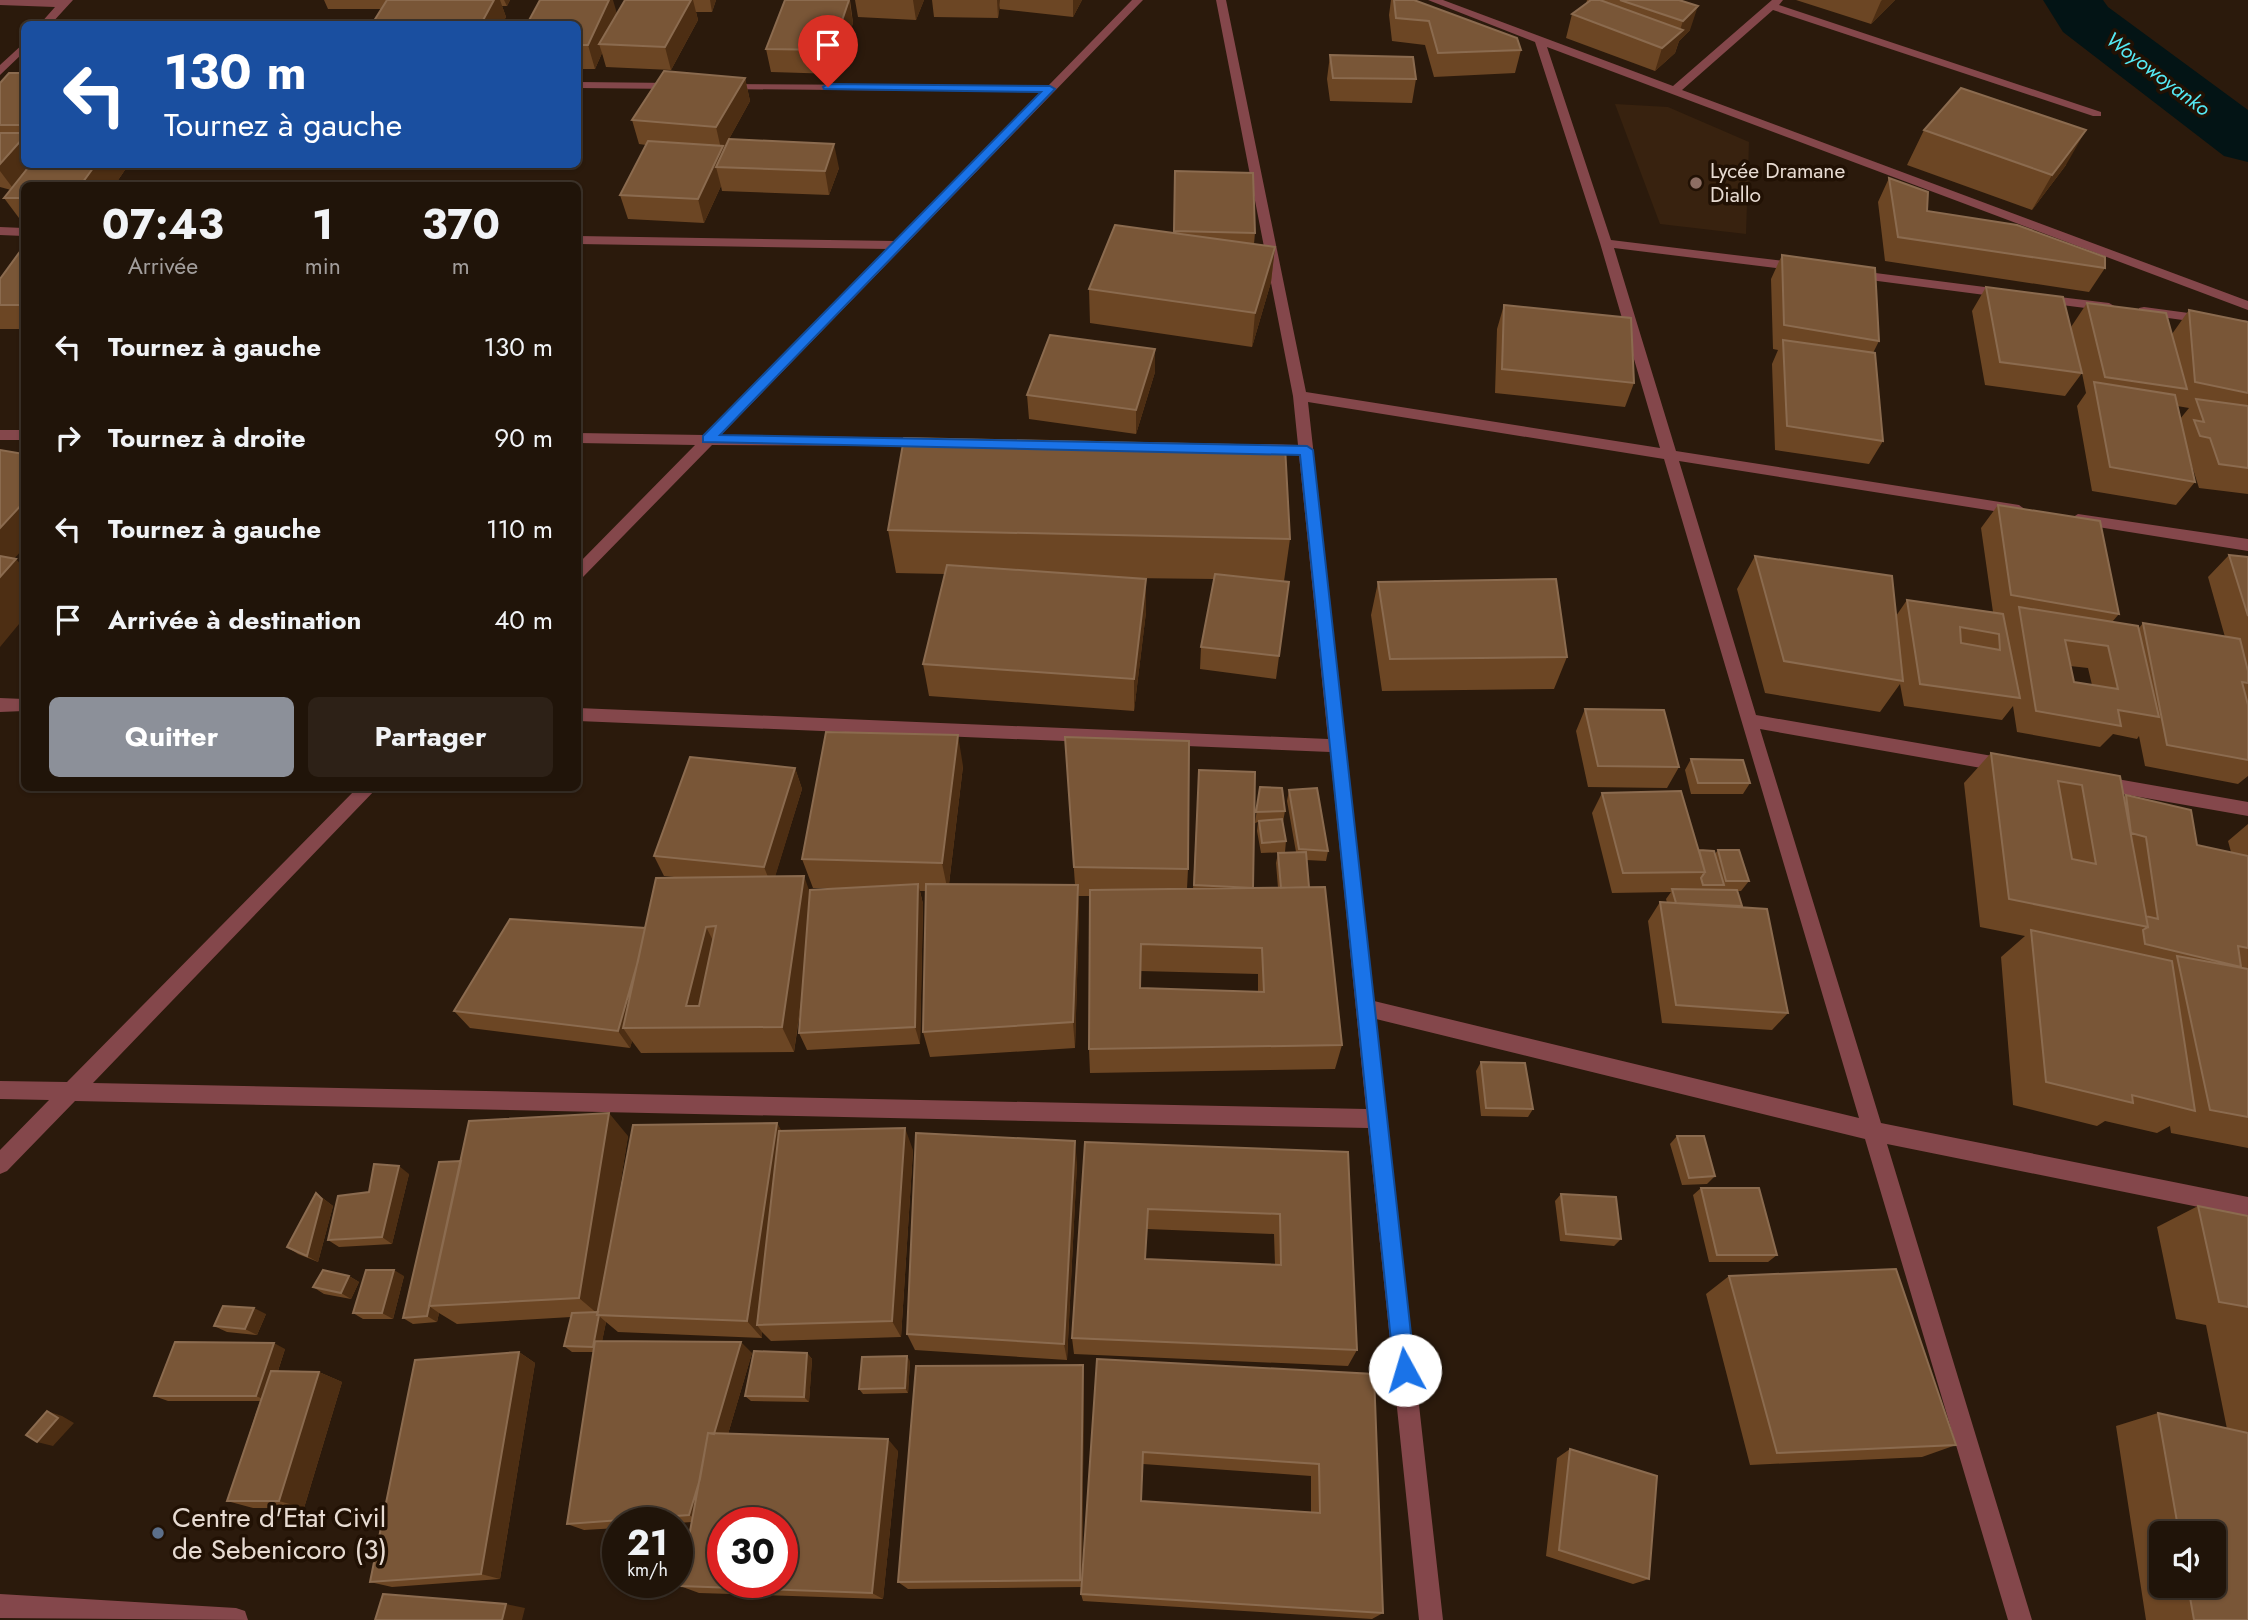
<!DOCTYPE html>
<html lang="fr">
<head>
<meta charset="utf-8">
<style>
  body { margin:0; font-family:Jost,sans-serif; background:#2d2117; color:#f1f3f6; height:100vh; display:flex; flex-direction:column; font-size:26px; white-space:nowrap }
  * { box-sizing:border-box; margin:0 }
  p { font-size:23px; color:#a29e9c }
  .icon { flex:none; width:38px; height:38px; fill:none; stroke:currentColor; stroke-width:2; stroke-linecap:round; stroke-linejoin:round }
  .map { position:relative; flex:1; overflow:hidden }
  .side { position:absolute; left:21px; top:182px; width:560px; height:609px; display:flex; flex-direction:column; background:#201409; border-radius:10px; box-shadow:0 2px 5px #0004,0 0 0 2px #3d332a }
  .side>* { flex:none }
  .banner { position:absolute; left:21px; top:21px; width:560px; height:147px; border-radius:10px; box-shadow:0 2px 5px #0004,0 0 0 2px #3d332a; background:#1a4fa0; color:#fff; overflow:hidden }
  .buttons { position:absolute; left:2149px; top:1521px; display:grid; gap:14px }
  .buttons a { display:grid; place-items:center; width:77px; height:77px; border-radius:10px; background:#201409; box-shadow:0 2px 5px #0004,0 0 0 2px #3d332a; font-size:35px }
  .speed { position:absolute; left:602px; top:1507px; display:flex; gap:14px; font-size:35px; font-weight:700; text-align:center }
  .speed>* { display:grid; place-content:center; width:91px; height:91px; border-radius:50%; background:#201409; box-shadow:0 2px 5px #0004,0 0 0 2px #3d332a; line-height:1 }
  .speed small { font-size:18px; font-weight:400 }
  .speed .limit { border:10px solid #d22; background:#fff; color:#111 }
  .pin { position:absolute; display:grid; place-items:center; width:60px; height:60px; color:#fff; margin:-72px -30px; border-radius:50% 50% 50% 0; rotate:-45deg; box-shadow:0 0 7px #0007 }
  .pin .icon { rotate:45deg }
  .me { position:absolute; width:77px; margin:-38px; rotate:354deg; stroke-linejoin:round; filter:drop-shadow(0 0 5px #0008) }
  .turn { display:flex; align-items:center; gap:24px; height:147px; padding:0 28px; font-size:32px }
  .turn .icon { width:91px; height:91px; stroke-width:2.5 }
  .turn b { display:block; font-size:49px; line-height:60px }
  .eta { display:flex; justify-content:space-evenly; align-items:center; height:119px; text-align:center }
  .eta b { font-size:42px; font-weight:700; line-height:49px }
  .primary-button { display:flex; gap:14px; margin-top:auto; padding:14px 28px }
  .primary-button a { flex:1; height:80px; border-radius:10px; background:#8c9099; color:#fff; font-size:28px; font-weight:700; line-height:80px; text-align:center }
  .primary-button a+a { background:#2d2117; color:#f1f3f6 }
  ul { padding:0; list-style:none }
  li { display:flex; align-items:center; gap:21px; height:91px; padding:0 28px }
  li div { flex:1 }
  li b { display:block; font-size:26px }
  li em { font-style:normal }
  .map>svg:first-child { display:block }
  .built { fill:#38220f }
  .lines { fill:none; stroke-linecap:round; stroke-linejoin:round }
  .river { fill:#031415; fill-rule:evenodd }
  .minor { fill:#84474b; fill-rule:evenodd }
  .wall { fill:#6c4624; fill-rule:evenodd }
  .shaded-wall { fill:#4d2e13 }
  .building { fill:#795637; stroke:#8b6b4f; stroke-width:2; fill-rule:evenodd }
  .route { fill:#1a73e8; stroke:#114b97; stroke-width:2 }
  .education-dot { fill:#8d6e63; stroke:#211104; stroke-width:2.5 }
  .service-dot { fill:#5c6f8a; stroke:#211104; stroke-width:2.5 }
  .labels { text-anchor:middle; stroke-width:7; stroke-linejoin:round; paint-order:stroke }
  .far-water-label { font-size:21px; font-style:italic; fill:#55e9f4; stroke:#211104 }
  .far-poi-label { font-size:21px; fill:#e7dbd2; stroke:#211104; text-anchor:start }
  .near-poi-label { font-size:28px; fill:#e7dbd2; stroke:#211104; text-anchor:start }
</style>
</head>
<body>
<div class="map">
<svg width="2248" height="1620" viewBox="0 0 2248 1620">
  <rect width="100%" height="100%" fill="#2b1a0c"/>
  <path class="built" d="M1615,104L1668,107L1749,142L1746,234L1660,224Z"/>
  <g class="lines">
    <path class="river" d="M2043,0H2103L2108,7L2248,110V162L2224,156L2063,32Z"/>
    <path class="minor" d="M0,0H73L51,24H40L55,7L0,5Z
      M1132,0H1143L721,435L925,438L930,440L932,443L930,446L712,445L583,577L578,579V564L695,445L578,443V433L704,435L888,249L578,244V236L895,241L1041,92L724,89L720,88V84L1048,86Z
      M1216,0H1226L1306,392L1660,448L1600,243L1535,42L1428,0H1443L1673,86L1772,0H1783L1779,5L2101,112V116H2093L1773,10L1682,90L2248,301V310L1547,47L1611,240L1800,263L1806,267L1800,271L1614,248L1676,451L2019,505L2026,510L2019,515L1679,461L1756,715L2004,758L2010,760L2013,765L2010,770L2004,772L1760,729L1881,1123L2248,1197V1217L1887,1144L2032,1620H2008L1865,1139L1376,1019L1443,1620H1419L1368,1128L75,1101L7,1171L0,1174V1150L49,1100L0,1099V1081L67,1082L357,788H377L93,1083L1366,1109L1330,752L578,721V708L1328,739L1299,455L1261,454L1254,449L1261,444L1298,445L1293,396ZM1308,402L1664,459L1859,1118L1374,1001Z
      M24,43V52L0,75V65Z
      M578,82L675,83L681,86L675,89L578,88Z
      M0,227L24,228V236L0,235Z
      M1852,270L2008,290L2015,294L2008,298L1847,277V271Z
      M2043,295L2109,303L2116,307L2109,311L2038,302V296Z
      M2144,307L2248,321V329L2139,314V308Z
      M0,430H24V440H0Z
      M2078,514L2248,539V551L2073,523L2070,519Z
      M0,698L24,699V711L0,712Z
      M2100,776L2248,802V816L2100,790L2094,788L2091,783L2094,778Z
      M0,1594L236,1608L245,1611L248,1620L0,1618Z"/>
  </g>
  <path class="wall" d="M324,0H510L507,6H502L506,17L502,24H372L381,9H328Z
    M625,0H716L712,12H696L698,20L671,70L606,67L602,53L595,69H578V24L617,14Z
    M850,0L853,23L836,74L771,72L766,49Z
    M855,0H924L916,20L858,17Z
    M932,0H1082L1073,17L1000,9V5L998,18L934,17Z
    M1391,0H1414L1521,50L1515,73L1434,77L1425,45L1392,41L1389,15Z
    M1587,0H1679L1690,30L1679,41L1675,53L1655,71L1566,38L1572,14L1586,4Z
    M1796,0H1895L1871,24Z
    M1330,55L1416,79L1412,103L1330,101L1327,79Z
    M24,73V164H129L114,186H24V222H22L4,198L11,190L0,187V83Z
    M745,78L750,101L729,139L839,168L829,195L722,191L721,186L704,223L628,219L620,195L646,145L639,144L632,120Z
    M1924,130L2066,165L2032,210L1907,165Z
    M1175,171L1255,233L1254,244L1275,247L1271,282L1252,347L1090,323L1089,289L1174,233Z
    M1889,178L1927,211L2105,268L2089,292L1885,261L1878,202Z
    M24,246V329H0V279Z
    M1782,255L1879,341L1873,353L1883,441L1869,464L1775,450L1772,364L1778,350L1773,349L1771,279Z
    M1986,287L2078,358L2071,327L2087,303L2172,334L2189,310L2248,322V494L2199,488L2192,466L2195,482L2176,505L2092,491L2077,406L2086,393L2082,373L2065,396L1985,385L1972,311ZM2177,406L2189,408L2180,419Z
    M1504,305L1634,383L1625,407L1495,393L1497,329Z
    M1155,349V372L1136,434L1029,419L1027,395Z
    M1998,505L2119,614L2112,622L2139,628L2143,623L2225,637L2208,577L2229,555L2248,557V776L2238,784L2145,766L2139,736L2137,739L2113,734L2100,747L2017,732L2013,706L2002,720L1904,706L1900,684L1880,712L1765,693L1737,589L1755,556L1896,616L1907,600L1993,612L1981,528ZM2070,666L2088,668L2092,685L2074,682Z
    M888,530L1290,539L1284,581H1278L1289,582L1276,679L1200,669L1201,647L1214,579L1128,578L1146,612L1134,711L929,696L923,664L945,574L896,573Z
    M1378,582L1567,657L1554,689L1382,691L1371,615Z
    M1585,709L1679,767L1667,788L1588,787L1576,731Z
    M1065,737L1188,869L1187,889H1193L1199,770L1253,888H1278L1276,863L1278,853L1296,852L1287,801L1289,790L1328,851L1326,861L1306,860L1309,887L1342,1045L1335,1069L1090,1073L1089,1049L1090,896H1078L1079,913L1075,1048L930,1057L923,1032L926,891H920L923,904L920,1044L807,1050L799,1033L802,998L794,1052L641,1053L632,1041L630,1048L470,1028L454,1011L645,928L684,878L664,876L654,856L795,768L802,789L775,876L810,892L836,888H813L802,859L963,766L949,884L1075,885ZM1140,971L1258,974V992L1140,988Z
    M1991,753L2124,797L2126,795L2197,845L2231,852L2228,841L2248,824V1148L2171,1133L2170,1126L2157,1133L2105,1121L2097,1126L2013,1105L2001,957L2025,936L1980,927L1964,783Z
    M1691,759L1750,783L1743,794H1691L1685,770Z
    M1260,787L1285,811L1283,822L1286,841L1285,852L1261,853L1257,831L1258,822L1255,823Z
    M1602,793L1699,850L1715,854L1718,850L1749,881L1741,891H1737L1742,906L1788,1013L1772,1030L1662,1023L1648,921L1660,902L1667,903L1666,899L1671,892L1612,893L1592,813Z
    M1481,1062L1533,1109L1528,1117L1481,1116L1476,1071Z
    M777,1123L781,1131L913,1150L901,1337L771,1341L762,1332V1338L618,1332L606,1322L602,1341L752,1353L728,1434L898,1451L883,1599L699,1593L680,1586L692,1522L677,1523V1522H618V1528L584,1530L567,1524L594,1352H572L564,1346L571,1317L457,1324L439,1313L437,1322L413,1324L403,1318L461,1161L628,1136L612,1234Z
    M1677,1136L1715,1176L1707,1184L1682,1185L1670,1144Z
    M1085,1142L1348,1152L1357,1350L1348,1366L1074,1354L1072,1338ZM1147,1229L1274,1234L1275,1265L1145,1259Z
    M1077,1163L1067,1360L915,1350L907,1334Z
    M409,1174L392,1244L339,1247L328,1240L369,1192Z
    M1701,1188L1777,1255L1768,1262H1709L1693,1195Z
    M316,1193L333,1206L318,1262L298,1254L287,1247Z
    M1561,1194L1621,1239L1614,1246L1560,1241L1555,1201Z
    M2198,1206L2248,1216V1620H2146L2116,1426L2158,1413L2227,1429L2206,1325L2176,1319L2157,1227ZM2161,1533H2214V1586H2161Z
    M349,1276L359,1282L351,1299L324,1294L313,1287Z
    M404,1276L393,1319H363L353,1313Z
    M1729,1276L1956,1445L1922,1457L1750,1465L1706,1294Z
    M266,1314L257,1335L227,1332L214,1326Z
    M285,1349L278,1371L319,1372L342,1382L304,1508H253L227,1501L260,1401H168L154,1396Z
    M519,1352L535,1363L500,1579L392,1587L370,1582Z
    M807,1353L812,1359L809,1402L751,1401L745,1396Z
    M1097,1359L1374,1374L1383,1613L1372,1619L1083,1601L1081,1594L1082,1587L908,1589L898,1582L1083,1365L1084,1380L1082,1578ZM1143,1464L1311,1476V1512L1141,1501Z
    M910,1361L908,1393L863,1394L859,1389Z
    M1570,1449L1649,1579L1633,1584L1546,1556L1557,1458Z"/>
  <path class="shaded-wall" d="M494,0H500L506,17L502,24H481Z
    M504,0H510L507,6Z
    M609,0H613L618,17L599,44L602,53L595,69L588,45Z
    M691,0H693L698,20L671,70L665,47Z
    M710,0H716L712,12Z
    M849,0L853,23L836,74L832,50Z
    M913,0H924L916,20Z
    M997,0H1000L998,18Z
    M1073,0H1082L1073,17Z
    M1882,0H1895L1871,24L1881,1Z
    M1698,6L1690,30L1679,41L1675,53L1655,71L1662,48L1679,33L1683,21Z
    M745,78L750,101L724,148L728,167H716L721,186L704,223L698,199L721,149L716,127Z
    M2086,130L2066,165L2032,210L2052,175Z
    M24,137V164H37L15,191L0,171V164Z
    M834,144L839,168L829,195L825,171Z
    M96,164H129L114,186H80Z
    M1275,247L1271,282L1252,347L1255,313Z
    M1155,349V372L1136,434V410Z
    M24,502V548L0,574V528Z
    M16,559L24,568V618L0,647V577Z
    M1146,579V612L1134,711V679Z
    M958,735L963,766L948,892L942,863Z
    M795,768L802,789L772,887L764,867Z
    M804,876L814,904L794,1052L782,1027Z
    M918,884L923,904L920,1044L915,1027Z
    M1078,885L1079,913L1075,1048L1073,1022Z
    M706,927L720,954L702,1028L686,1006Z
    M647,928L623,1028L632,1041L630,1048L618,1031Z
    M609,1113L628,1136L600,1313L599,1315L579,1298Z
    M777,1123L790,1146L757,1325L762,1332V1338L747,1321Z
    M905,1128L913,1150L901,1337L892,1321Z
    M1075,1141L1077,1163L1067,1360L1064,1344Z
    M462,1160L429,1306L439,1313L437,1322L427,1316Z
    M399,1166L409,1174L392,1244L382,1237Z
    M316,1193L333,1206L318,1262L307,1256Z
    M394,1270L404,1276L393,1319L382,1313Z
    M349,1276L359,1282L351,1299L341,1293Z
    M254,1308L266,1314L257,1335L245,1329Z
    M599,1316L606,1322L600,1352L593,1347Z
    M741,1342L752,1353L702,1522L689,1515Z
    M274,1343L285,1349L268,1401L256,1396Z
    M519,1352L535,1363L500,1579L481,1574Z
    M807,1353L812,1359L809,1402L804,1397Z
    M907,1356L910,1361L908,1393L905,1388Z
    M1083,1365L1084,1380L1082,1587L1080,1580Z
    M319,1372L342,1382L304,1508L279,1501Z
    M47,1411L62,1416L74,1423L53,1446L37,1442Z
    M888,1439L898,1451L883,1599L872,1593Z
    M506,1604L525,1608L522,1620H502Z"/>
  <path class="building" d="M387,0H494L481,24H372Z
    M540,0H609L588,45H578V24H527Z
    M625,0H691L665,47L599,44Z
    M785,0H849L832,50L766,49Z
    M1394,0H1414L1517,38L1521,50L1438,53L1429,21L1396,18Z
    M1591,0H1600L1683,30L1662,48L1572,14Z
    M1620,0H1679L1698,6L1683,21Z
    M1330,55L1413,57L1416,79L1333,78Z
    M664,71L745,78L716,127L632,120Z
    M9,73H24V125H0V83Z
    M1961,88L2086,130L2052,175L1924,130Z
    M0,133H24V137L0,164Z
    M729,139L834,144L825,171L716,167Z
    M648,141L723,146L698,199L620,195Z
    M31,164H96L80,186H24V198H4Z
    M1175,171L1253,173L1255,233L1174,231Z
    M1889,178L1928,192L1927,211L2017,225L2105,257V268L1898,237Z
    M1115,225L1275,247L1255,313L1089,289Z
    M24,246V305H0V279Z
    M1782,255L1875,268L1879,341L1784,325Z
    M1986,287L2063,297L2082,373L2000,362Z
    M2087,303L2166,313L2187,389L2105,377Z
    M1504,305L1631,318L1634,383L1502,369Z
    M2189,310L2248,322V393L2195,382Z
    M1050,335L1155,349L1136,410L1027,395Z
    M1783,340L1875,353L1883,441L1787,426Z
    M2094,382L2175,395L2195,482L2110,467Z
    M2196,399L2248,406V468L2219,464L2210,438L2200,436L2194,420L2204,422Z
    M904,438L1285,446L1290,539L888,530Z
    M0,450L24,454V502L0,528Z
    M1998,505L2100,521L2119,614L2011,595Z
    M2229,555L2248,557V616Z
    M0,556L16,559L0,577Z
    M1755,556L1892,576L1903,681L1784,661Z
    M947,565L1146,579L1134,679L923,664Z
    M1215,574L1289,582L1279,656L1201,647Z
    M1556,579L1567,657L1390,659L1378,582Z
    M1907,600L2003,614L2020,698L1920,684ZM1960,627L1999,634L2000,650L1961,643Z
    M2019,607L2138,626L2159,717L2118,710L2121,726L2036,711ZM2065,640L2108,646L2118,689L2074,682Z
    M2143,623L2240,639L2248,671V683L2242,682L2248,705V760L2167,745Z
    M1585,709L1664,710L1679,767L1598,766Z
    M826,732L958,735L942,863L802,859Z
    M1065,737L1189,741L1188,869L1074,867Z
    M1991,753L2120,776L2148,927L2009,899ZM2058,781L2082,785L2096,864L2072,859Z
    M690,757L795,768L764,867L654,856Z
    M1691,759L1743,760L1750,783H1698Z
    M1199,770L1255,772L1253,888L1194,885Z
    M1260,787L1282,788L1285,811L1256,812Z
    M1317,788L1328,851L1299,849L1289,790Z
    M1681,791L1705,872L1623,873L1602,793Z
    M2126,795L2191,810L2197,845L2248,856V948L2238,946L2241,967L2145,944L2143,930L2148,927L2146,916L2158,919L2146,837L2131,833Z
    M1282,819L1286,841L1262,843L1259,821Z
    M1699,850L1714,851L1724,885H1703L1701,878L1705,872Z
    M1718,850H1739L1749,881H1726Z
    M1306,852L1309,887L1281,888L1278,853Z
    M804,876L782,1027L623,1028L656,878ZM716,926L699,1006H686L706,927Z
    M918,884L915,1027L799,1033L810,890Z
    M926,884L1078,885L1073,1022L923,1032Z
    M1325,887L1342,1045L1089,1049L1090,890ZM1141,944L1262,948L1264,992L1140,988Z
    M1672,889L1737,890L1742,906L1676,903Z
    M1660,902L1767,909L1788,1013L1676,1005Z
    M510,919L645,928L638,961L618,1031L454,1011Z
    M2031,930L2172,961L2195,1111L2132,1095L2133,1103L2046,1082Z
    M2177,956L2248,969V1117L2210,1110Z
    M1481,1062L1525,1063L1533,1109L1486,1108Z
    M609,1113L579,1298L429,1306L469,1121Z
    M777,1123L747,1321L597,1315L633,1125Z
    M905,1128L892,1321L757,1325L779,1131Z
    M916,1133L1075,1141L1064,1344L907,1334Z
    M1677,1136H1704L1715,1176L1689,1178Z
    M1085,1142L1348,1152L1357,1350L1072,1338ZM1148,1209L1280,1214L1281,1265L1145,1259Z
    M461,1161L427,1316L403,1318L439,1162Z
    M374,1164L399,1166L382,1237L328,1240L338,1196L369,1192Z
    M1701,1188H1759L1777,1255H1717Z
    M316,1193L322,1199L307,1256L287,1247Z
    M1561,1194L1616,1197L1621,1239L1566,1234Z
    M2198,1206L2248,1216V1307L2219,1302Z
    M1896,1269L1956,1445L1777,1453L1729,1276Z
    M323,1270L349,1276L341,1293L313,1287Z
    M366,1270H394L382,1313H353Z
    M223,1306L254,1308L245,1329L214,1326Z
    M598,1312L597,1315H599L593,1347L564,1346L572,1313Z
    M595,1341L741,1342L714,1434L708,1433L700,1479L689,1515L567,1524Z
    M175,1342L274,1343L256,1396H154Z
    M754,1351L807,1353L804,1397L745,1396Z
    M519,1352L481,1574L370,1582L415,1360Z
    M907,1356L905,1388L859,1389L862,1357Z
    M1097,1359L1374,1374L1383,1613L1081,1594ZM1143,1452L1319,1464L1320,1513L1141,1501Z
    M1083,1365L1080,1580L898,1582L916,1366Z
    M271,1371L319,1372L279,1501H227Z
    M47,1411L58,1418L37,1442L26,1435Z
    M2158,1413L2248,1433V1620H2194L2188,1586H2214V1533H2179Z
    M708,1433L888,1439L872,1593L680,1586ZM723,1522H782V1582H723Z
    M1570,1449L1657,1476L1649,1579L1559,1550Z
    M383,1594L506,1604L502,1620H375Z"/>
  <path class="route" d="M828,84L1050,86L1055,89L720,435L1307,446L1313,450L1415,1370L1412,1377L1405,1380L1397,1377L1394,1370L1300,455L703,442V436L1041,92L824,89L823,87Z"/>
  <circle class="education-dot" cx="1696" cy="183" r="7"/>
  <circle class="service-dot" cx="158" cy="1533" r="7"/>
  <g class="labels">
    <g class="far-water-label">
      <text transform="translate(2158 74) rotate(37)" y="7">Woyowoyanko</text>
    </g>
    <g class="far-poi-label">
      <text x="1710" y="178">Lycée Dramane<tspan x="1710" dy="24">Diallo</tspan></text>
    </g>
    <g class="near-poi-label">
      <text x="172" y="1527">Centre d'Etat Civil<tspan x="172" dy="32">de Sebenicoro (3)</tspan></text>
    </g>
  </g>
</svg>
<div class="buttons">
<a><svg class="icon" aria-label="sound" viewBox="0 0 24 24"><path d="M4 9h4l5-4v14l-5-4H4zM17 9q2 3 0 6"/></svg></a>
</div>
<div class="speed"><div>21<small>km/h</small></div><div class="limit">30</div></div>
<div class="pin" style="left:828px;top:87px;background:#d93025"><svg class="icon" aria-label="arrive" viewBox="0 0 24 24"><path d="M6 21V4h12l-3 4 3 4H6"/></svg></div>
<svg class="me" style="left:1405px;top:1370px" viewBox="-20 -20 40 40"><circle r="19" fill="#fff"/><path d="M0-13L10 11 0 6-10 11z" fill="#1a73e8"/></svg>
<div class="banner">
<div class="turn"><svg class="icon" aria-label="left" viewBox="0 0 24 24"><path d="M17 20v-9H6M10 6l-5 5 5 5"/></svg><div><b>130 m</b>Tournez à gauche</div></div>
</div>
<section class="side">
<div class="eta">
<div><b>07:43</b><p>Arrivée</p></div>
<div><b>1</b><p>min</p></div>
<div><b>370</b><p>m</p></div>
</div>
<ul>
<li><svg class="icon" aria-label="left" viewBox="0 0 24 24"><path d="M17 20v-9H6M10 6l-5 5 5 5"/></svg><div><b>Tournez à gauche</b></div><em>130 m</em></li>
<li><svg class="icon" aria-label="right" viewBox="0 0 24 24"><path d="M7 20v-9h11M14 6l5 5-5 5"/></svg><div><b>Tournez à droite</b></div><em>90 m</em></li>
<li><svg class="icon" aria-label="left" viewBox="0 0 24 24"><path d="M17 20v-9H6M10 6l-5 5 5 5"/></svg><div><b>Tournez à gauche</b></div><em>110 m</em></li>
<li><svg class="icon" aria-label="arrive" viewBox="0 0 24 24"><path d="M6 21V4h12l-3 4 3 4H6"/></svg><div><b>Arrivée à destination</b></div><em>40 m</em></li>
</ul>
<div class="primary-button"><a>Quitter</a><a>Partager</a></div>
</section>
</div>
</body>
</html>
